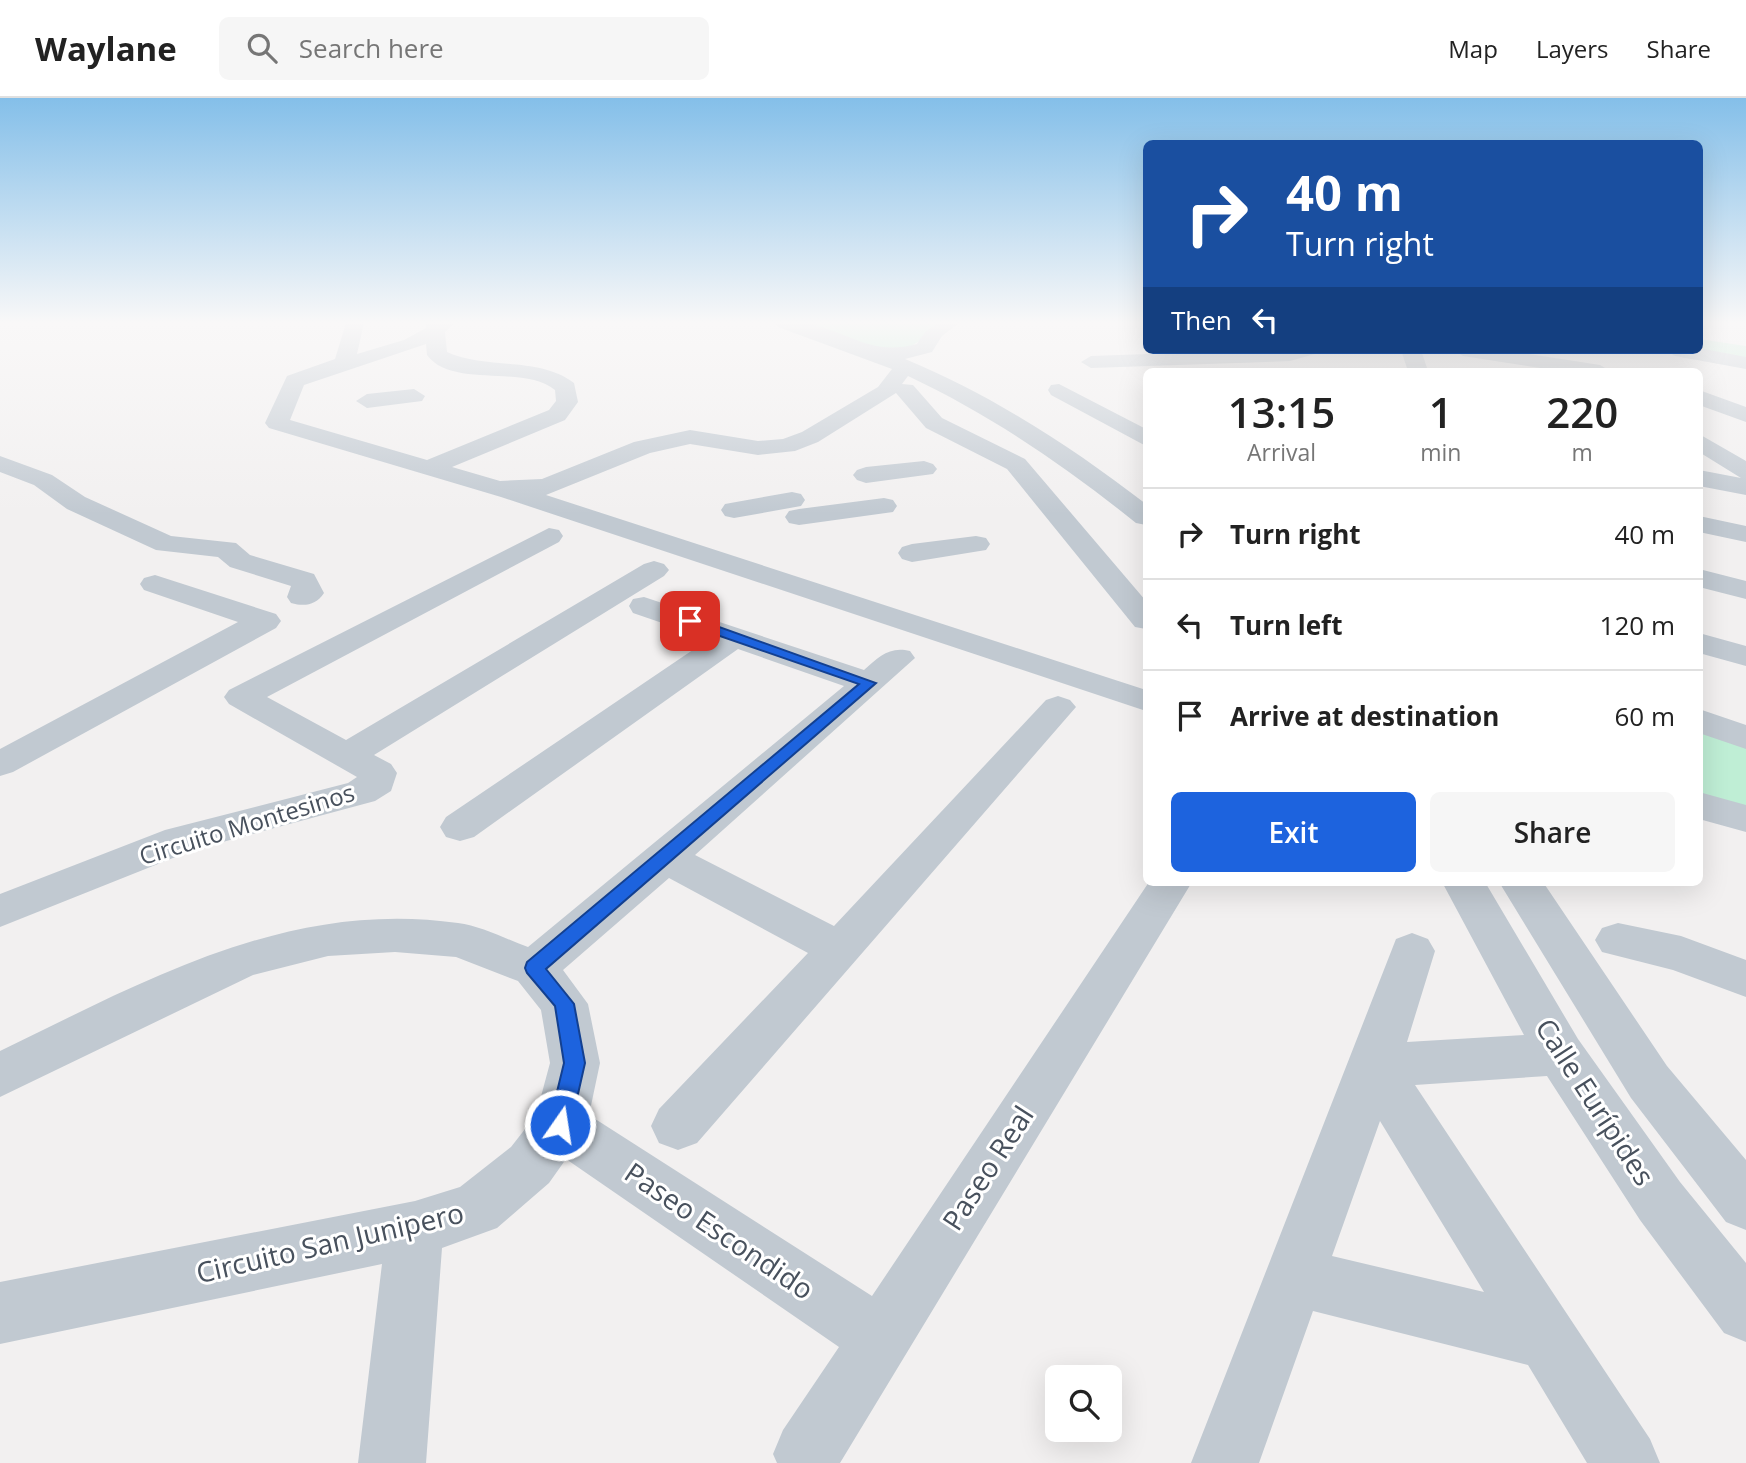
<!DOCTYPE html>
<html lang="en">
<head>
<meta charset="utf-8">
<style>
  body { margin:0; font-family:"Open Sans",sans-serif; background:#f6f6f6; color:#222; height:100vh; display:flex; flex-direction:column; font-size:26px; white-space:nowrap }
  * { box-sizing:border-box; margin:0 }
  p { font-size:23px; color:#767676 }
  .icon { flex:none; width:38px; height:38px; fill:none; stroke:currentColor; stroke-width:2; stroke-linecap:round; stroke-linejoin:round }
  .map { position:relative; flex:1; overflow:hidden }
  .sheet { position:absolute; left:1143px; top:270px; width:560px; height:518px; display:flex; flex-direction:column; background:#fff; border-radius:10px; box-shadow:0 7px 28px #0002 }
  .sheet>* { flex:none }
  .hud { position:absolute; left:1143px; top:42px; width:560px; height:214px; border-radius:10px; box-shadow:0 7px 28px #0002; background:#1a4fa0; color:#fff; overflow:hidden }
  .tools { position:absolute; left:1045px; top:1267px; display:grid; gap:14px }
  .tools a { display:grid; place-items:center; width:77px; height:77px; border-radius:10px; background:#fff; box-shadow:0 7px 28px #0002; font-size:35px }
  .pin { position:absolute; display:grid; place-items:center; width:60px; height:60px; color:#fff; margin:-30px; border-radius:14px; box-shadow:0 4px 10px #0006 }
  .me { position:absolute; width:77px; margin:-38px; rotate:13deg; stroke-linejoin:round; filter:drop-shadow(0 0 5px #0008) }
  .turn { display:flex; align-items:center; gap:24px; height:147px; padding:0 28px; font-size:32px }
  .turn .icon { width:91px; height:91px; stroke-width:2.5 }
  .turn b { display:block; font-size:49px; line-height:60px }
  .then { display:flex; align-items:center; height:66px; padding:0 28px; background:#0003; gap:14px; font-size:26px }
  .eta { display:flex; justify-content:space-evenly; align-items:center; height:119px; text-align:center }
  .eta b { font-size:42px; font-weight:600; line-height:49px }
  .primary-button { display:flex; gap:14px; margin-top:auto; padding:14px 28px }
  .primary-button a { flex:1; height:80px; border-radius:10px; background:#1d63de; color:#fff; font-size:28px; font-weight:600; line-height:80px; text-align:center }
  .primary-button a+a { background:#f6f6f6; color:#222 }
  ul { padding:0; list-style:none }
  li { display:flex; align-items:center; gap:21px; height:91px; padding:0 28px; border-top:2px solid #e0e0e0 }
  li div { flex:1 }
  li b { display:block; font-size:26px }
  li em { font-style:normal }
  header { display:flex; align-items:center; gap:42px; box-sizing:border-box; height:98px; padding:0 35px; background:#fff; border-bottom:2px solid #e0e0e0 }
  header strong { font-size:33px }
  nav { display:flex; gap:38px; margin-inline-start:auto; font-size:24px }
  .search { width:490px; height:63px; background:#f6f6f6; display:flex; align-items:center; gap:18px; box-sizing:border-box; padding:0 24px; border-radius:10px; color:#767676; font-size:26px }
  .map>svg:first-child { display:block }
  .green { fill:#bfeed5 }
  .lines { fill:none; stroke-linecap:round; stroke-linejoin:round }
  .minor { fill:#c1c9d1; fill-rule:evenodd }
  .route { fill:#1d63de; stroke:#134090; stroke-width:2 }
  .labels { text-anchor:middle; stroke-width:6; stroke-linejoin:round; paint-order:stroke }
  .street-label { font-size:24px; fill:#48515d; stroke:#fff }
  .near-street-label { font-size:28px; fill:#48515d; stroke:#fff }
</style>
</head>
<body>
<header>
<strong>Waylane</strong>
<div class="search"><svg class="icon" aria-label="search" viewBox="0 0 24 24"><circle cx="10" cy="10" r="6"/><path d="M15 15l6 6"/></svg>Search here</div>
<nav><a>Map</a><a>Layers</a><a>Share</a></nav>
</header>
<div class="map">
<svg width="1746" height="1365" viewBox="0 0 1746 1365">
  <rect width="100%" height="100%" fill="#f2f0f0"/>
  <path class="green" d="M785,225H950L896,257Z
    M1699,241L1746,248V265L1699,252Z
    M1699,622L1746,640V721L1699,707Z"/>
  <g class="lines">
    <path class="minor" d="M346,225H364L357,256L404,242L426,230V225H455L445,234L447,254C486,272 539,258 574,285L578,304L565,322L452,369L500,383L542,381L634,344L690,332L758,343L783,341L802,334L878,289L892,271L778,229L776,225C785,225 795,224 804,225C847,232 870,259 917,246C929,226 937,225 959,225L942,238L932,254L905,261C992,297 1072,349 1146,406V427L1136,425C1065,368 991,317 908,278L902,286L913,287L942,320L1025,361L1146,503V531L1135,529L1007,371L926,330L896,295L818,344L795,353L758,357L690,346L650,355L546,397L1146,592V613L501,399L269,330L265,325L287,278L335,261ZM426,246L427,257C452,291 524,266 555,292L556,303L549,312L427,362L290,322L304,287Z
      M1699,250L1746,259V271L1675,258L1665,252Z
      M1260,252H1318L1315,256L1290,263L1091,270L1081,264L1091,258Z
      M1401,252H1421L1428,273H1408Z
      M1453,252H1503L1600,267L1610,273H1560L1463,258Z
      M1059,286L1146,331V348L1051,297L1048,292L1051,287Z
      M414,291L425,298L422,303L367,310L356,303L367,296Z
      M1699,292L1746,309V324L1699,307Z
      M1699,336L1746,363V397L1699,388V372L1741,380L1699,354Z
      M0,358L52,377L85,399L171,438L236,445L250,457L314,476L324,495C316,507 305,509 291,505L287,499L291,488L230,469L218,459L156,452L67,411L34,387L0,374Z
      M924,363L933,366L937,371L933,376L866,385L857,382L853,377L857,372L866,369Z
      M792,394L801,396L805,402L801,408L734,420L725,418L721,412L725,406Z
      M884,400L893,402L897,408L893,414L799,427L789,425L785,419L789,413L799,411Z
      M1699,418L1746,428V444L1699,434Z
      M549,430L559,432L563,438L559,444L267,599L346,642L644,466L654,463L664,466L669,472L664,478L374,657L391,666L397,675L391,693L375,703L193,752L0,829V796L165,732L348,685L357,679L229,606L224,599L229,592Z
      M976,438L986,440L990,446L986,452L912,464L902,461L898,455L902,449L912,446Z
      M1699,471L1746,483V501L1699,489Z
      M155,477L276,516L281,523L276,530L13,674L0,678V651L238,524L144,492L140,486L144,480Z
      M644,499L864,572C879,559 889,548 910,553L915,560L695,757L834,828L1046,602L1058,598L1070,602L1076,609L697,1045L678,1052L659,1045L651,1028L659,1011L808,855L669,780L563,872L588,906L600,965L589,1017L872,1198L1149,784H1192L840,1365H777L773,1356L783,1332L839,1249L566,1061L549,1085L497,1130L442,1150L426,1365H358L382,1166L0,1246V1184L415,1103L460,1089L511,1049L536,1017L550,965L541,912L518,883L456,859L395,854L328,858L253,877L0,999V953C147,882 289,801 458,825C481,828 506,841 528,849L844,588L738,551L474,739L460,743L446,739L440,729L446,719L709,541L633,515L629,508L633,501Z
      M1699,535L1746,548V568L1699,555Z
      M1699,611L1746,627V651L1699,635Z
      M1699,694L1746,707V734L1699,721Z
      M1442,784H1485L1578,941L1680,1084L1746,1165V1244L1724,1235L1640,1122L1547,978L1415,987L1650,1341L1660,1365H1587L1528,1267L1313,1213L1259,1365H1191L1396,841L1412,835L1428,841L1435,853L1407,944L1524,937ZM1380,1023L1484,1194L1332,1158Z
      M1499,784H1543L1667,968L1746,1062V1132L1726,1124L1631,1000Z
      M1618,825L1681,838L1746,862V899L1673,872L1602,854L1595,842L1602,830Z"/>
  </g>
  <linearGradient id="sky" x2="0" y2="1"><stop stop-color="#84bfe9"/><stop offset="0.54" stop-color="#f9f8f8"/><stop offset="1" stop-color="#f9f8f8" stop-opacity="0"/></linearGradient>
  <rect width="1746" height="416" fill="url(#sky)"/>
  <path class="route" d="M685,520H694L876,585L546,871L574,906L585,965L571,1027L568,1034L560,1037L552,1034L549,1027L564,965L555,908L527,875L525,870L527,864L859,586L685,526Z"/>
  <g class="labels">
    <g class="street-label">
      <text transform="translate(247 727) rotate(-17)" y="8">Circuito Montesinos</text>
    </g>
    <g class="near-street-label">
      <text transform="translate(1595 1004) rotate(57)" y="10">Calle Eurípides</text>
      <text transform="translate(988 1070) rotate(-57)" y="10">Paseo Real</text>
      <text transform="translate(719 1133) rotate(34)" y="10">Paseo Escondido</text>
      <text transform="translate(330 1145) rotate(-13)" y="10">Circuito San Junipero</text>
    </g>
  </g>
</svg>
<div class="tools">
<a><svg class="icon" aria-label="search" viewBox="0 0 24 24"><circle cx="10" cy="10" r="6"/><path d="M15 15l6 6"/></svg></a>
</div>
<div class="pin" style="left:690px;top:523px;background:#d93025"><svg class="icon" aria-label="arrive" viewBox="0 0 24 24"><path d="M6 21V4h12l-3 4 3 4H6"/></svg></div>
<svg class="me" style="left:560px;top:1027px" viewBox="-20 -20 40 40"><circle r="17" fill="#1d63de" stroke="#fff" stroke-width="3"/><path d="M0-11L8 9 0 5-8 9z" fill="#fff"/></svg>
<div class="hud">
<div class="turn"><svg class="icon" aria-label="right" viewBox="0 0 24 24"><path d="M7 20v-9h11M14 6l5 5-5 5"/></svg><div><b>40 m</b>Turn right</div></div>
<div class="then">Then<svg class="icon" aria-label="left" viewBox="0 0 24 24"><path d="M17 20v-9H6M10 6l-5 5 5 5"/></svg></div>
</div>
<section class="sheet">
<div class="eta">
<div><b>13:15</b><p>Arrival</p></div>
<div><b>1</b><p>min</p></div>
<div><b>220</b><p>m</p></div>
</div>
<ul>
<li><svg class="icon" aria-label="right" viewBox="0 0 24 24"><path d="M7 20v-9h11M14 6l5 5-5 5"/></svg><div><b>Turn right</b></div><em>40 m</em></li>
<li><svg class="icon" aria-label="left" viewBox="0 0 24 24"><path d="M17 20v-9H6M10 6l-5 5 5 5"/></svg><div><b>Turn left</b></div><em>120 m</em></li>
<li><svg class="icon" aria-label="arrive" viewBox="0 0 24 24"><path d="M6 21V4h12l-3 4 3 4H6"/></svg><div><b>Arrive at destination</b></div><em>60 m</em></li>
</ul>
<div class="primary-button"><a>Exit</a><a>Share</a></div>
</section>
</div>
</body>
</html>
